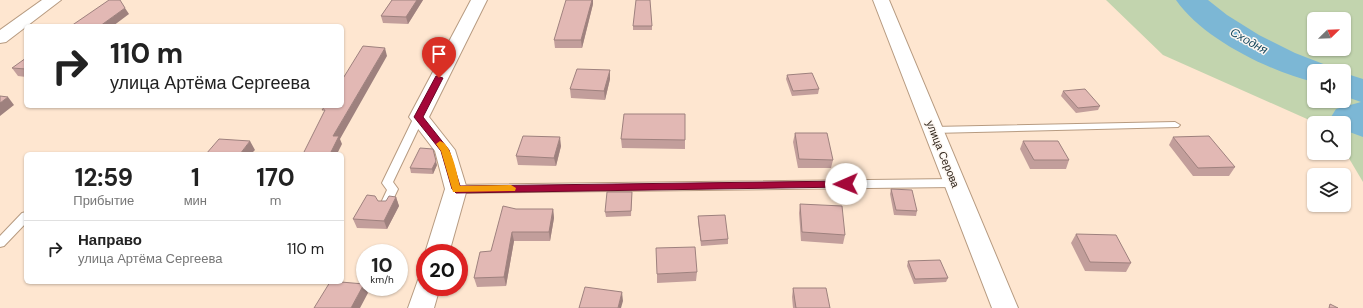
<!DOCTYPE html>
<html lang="ru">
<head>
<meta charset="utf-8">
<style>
  body { margin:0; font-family:"DM Sans",sans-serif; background:#f6f6f6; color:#222; height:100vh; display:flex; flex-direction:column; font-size:15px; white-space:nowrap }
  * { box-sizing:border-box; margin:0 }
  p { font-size:13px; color:#767676 }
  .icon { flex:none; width:22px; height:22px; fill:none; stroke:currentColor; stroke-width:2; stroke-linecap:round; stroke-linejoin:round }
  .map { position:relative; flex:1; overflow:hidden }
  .side { position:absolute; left:24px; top:152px; width:320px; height:132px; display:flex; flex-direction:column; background:#fff; border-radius:6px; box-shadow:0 1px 3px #0004 }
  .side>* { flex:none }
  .hud { position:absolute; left:24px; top:24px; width:320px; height:84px; border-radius:6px; box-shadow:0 1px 3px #0004; background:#fff; color:#222; overflow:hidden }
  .needle { width:26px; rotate:67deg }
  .fabs { position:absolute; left:1307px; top:12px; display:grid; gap:8px }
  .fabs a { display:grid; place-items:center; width:44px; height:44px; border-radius:6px; background:#fff; box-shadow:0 1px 3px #0004; font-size:20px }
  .speed { position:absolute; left:356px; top:244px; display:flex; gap:8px; font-size:20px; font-weight:700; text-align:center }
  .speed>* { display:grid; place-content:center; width:52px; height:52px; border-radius:50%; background:#fff; box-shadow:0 1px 3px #0004; line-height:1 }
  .speed small { font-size:10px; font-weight:400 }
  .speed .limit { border:6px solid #d22; background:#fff; color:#111 }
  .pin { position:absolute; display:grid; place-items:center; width:34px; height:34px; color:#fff; margin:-41px -17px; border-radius:50% 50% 50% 0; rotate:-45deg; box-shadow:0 0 4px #0007 }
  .pin .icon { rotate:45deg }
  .me { position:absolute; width:44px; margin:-22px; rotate:269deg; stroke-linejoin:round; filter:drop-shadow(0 0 3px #0008) }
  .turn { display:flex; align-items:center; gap:14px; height:84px; padding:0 20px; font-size:18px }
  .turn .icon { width:52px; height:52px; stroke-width:2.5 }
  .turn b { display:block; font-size:28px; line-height:34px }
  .eta { display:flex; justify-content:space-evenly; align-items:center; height:68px; text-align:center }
  .eta b { font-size:24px; font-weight:700; line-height:28px }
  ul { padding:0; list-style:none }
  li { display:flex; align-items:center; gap:12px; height:56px; padding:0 20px; border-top:1px solid #e0e0e0 }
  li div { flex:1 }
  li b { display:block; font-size:15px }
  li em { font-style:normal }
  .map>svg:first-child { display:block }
  .green { fill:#c2d4ae; fill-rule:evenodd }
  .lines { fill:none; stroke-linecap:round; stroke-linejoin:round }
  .river { fill:#7cb7d5; fill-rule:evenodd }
  .service-casing { stroke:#b79b81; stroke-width:2 }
  .minor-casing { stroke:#b79b81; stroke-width:2 }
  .service { fill:#fff; fill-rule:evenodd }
  .minor { fill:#fff; fill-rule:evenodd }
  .wall { fill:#c29e9b }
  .shaded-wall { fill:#9e817e }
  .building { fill:#e2b8b4; stroke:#9e817e }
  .route { fill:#a40839; stroke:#6b0525 }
  .slow { fill:#f59e0b }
  .labels { text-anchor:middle; stroke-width:3; stroke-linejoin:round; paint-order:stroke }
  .street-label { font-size:11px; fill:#2f241a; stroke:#fdf7f2 }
  .water-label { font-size:12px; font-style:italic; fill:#1a4b60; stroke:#fdf7f2 }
</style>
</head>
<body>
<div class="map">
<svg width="1363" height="308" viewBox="0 0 1363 308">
  <rect width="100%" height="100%" fill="#fee6d0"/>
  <path class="green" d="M1106,0H1363V182L1344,150V123H1316L1163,55ZM1314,19H1344V49H1314ZM1314,71H1344V101H1314Z"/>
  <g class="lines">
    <path class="river" d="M1176,0H1208L1227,15L1259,35L1295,53L1326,65L1330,71H1314V82C1269,71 1203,39 1176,0Z
      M1344,73L1363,79V137L1344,130V123H1335L1331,117L1336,109L1361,102L1344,96Z"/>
    <g class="service-casing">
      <path id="service" d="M419,114L424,117L393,182L398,189L389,208H381L380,205L387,190L382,183L414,117Z
        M1175,122L1180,125L1178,127L933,133L928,130L933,127Z
        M954,179L959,183L954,187L456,193L451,189L456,185Z
        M26,212V223L4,246L0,247V236L22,213Z"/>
    </g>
    <g class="minor-casing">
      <path id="minor" d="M42,0H61L6,42L0,43V30Z
        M471,0H487L429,117L455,150L467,189L449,253H425L445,189L435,151L409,117Z
        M873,0H889L1018,308H992Z
        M425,278V287H440L434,308H408L418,280Z"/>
    </g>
    <use href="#service" class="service"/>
    <use href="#minor" class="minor"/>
  </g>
  <path class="wall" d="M392,0H423L408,24L383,23L381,16Z
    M593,4L582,48H555L554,40Z
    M633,26H652V30H633Z
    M12,68L26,69V77L18,76Z
    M787,75L819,89L818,94L792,96L786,79Z
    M610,79L605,100L571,98L570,89Z
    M1063,91L1100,106L1098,110L1076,113L1061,96Z
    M685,114V149L622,148L621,139Z
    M795,133L833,160L831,168H798L793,142Z
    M1173,137L1235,167L1229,176H1193L1169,145Z
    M1023,141L1069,160L1066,169H1030L1020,149Z
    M561,146L556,166L518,165L516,156Z
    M437,165L433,174L411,173L410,168Z
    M891,189L917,211L916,216L894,215L890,194Z
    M632,192L631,216L606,217L605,212Z
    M396,197L399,206L387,229L357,228L353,219L378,201H386Z
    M800,204L845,235L843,244L801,241L799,213Z
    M516,209H553L554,218L550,241H514L506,286L477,287L474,278L491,251Z
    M698,216L728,239V244L701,246L698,221Z
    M1076,234L1131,263L1126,272L1085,271L1071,243Z
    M908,261L948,278L946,282L914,284L907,266Z
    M697,272L696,281L657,283V274Z
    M793,288L830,308H793L792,297Z"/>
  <path class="shaded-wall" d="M417,0H423L408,24L406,17Z
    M592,0H593V4L582,48L581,40Z
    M125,8L129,14L113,26H100Z
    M385,48L387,56L340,139L342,144L337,154H330L333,136Z
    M610,70V79L605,100L604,91Z
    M8,97L14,105L0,116V103Z
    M560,137L561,146L556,166L554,158Z
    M250,141L255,150L251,154H240Z
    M433,149L437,165L433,174L432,169Z
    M396,197L399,206L387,229L384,221Z
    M553,209L554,218L550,241L549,232Z
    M512,232L514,241L506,286L504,277Z
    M364,284L368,293L360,308H351Z
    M622,292L623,301L621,308H618Z"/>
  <path class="building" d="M109,0H120L125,8L100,26H71Z
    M392,0H417L406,17L381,16Z
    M566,0H592L581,40H554Z
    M636,0H650L652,26H633Z
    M363,46L385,48L333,136H339L330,154H303L325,110H322L325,106H342V80Z
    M26,58V69L12,68Z
    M577,69L610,70L604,91L570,89Z
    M812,73L819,89L793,91L787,75Z
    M1085,89L1100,106L1078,108L1063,91Z
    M0,96L8,97L0,103Z
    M624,114H685V140L621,139Z
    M795,133H827L833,160L799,159Z
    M523,136L560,137L554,158L516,156Z
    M1209,136L1235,167L1198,168L1173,137Z
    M219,139L250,141L240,154H206Z
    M1023,141H1058L1069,160H1034Z
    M420,148L433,149L436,161L432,169L410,168Z
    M891,189L912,190L917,211L896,210Z
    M607,192H632L631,211L605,212Z
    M367,195L375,196L378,201H386L389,196L396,197L384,221L353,219Z
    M800,204L842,206L845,235L802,232Z
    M503,206L516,209H553L549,232H512L504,277L474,278L480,252L491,251Z
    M725,215L728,239L701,241L698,216Z
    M1076,234L1116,235L1131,263L1090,262Z
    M695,247L697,272L657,274L656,248Z
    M940,260L948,278L915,279L908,261Z
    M330,282H341L364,284L351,308H314Z
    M585,287L622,292L618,308H579Z
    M793,288H826L830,308H796Z
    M1330,304L1338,308H1329Z"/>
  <path class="route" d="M436,76L443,78L423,117L449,150L460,186L846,181L850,184L846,187L456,193L452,189L441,151L414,117Z"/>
  <path class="slow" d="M440,141C452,144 457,175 460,186L511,185L516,188L515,191L453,192L441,151L436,144Z"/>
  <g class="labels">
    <g class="street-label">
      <text transform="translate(943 154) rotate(68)" y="4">улица Серова</text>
    </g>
    <g class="water-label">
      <text transform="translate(1249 41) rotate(29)" y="4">Сходня</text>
    </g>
  </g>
</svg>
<div class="fabs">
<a><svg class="needle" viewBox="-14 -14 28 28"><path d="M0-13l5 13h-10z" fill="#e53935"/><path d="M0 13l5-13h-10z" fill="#767676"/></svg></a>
<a><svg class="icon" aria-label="sound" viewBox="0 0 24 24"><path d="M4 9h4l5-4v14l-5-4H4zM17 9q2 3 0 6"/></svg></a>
<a><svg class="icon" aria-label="search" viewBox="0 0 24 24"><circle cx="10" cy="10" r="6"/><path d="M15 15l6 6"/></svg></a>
<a><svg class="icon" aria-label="layers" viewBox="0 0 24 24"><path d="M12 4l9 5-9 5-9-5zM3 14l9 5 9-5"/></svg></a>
</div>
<div class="speed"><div>10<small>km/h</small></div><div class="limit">20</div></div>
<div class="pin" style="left:439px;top:78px;background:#d93025"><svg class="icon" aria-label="arrive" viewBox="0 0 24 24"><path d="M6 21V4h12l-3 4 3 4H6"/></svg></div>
<svg class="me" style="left:846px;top:184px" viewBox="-20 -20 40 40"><circle r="19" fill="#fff"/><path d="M0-13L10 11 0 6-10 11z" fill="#a40839"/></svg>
<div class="hud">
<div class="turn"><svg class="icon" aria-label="right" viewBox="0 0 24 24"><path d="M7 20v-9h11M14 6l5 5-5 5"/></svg><div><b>110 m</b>улица Артёма Сергеева</div></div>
</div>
<section class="side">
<div class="eta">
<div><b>12:59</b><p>Прибытие</p></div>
<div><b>1</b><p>мин</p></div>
<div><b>170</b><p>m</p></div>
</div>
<ul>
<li><svg class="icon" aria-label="right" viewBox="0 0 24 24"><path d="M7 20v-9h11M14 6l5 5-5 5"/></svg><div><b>Направо</b><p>улица Артёма Сергеева</p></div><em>110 m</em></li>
</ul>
</section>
</div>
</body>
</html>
